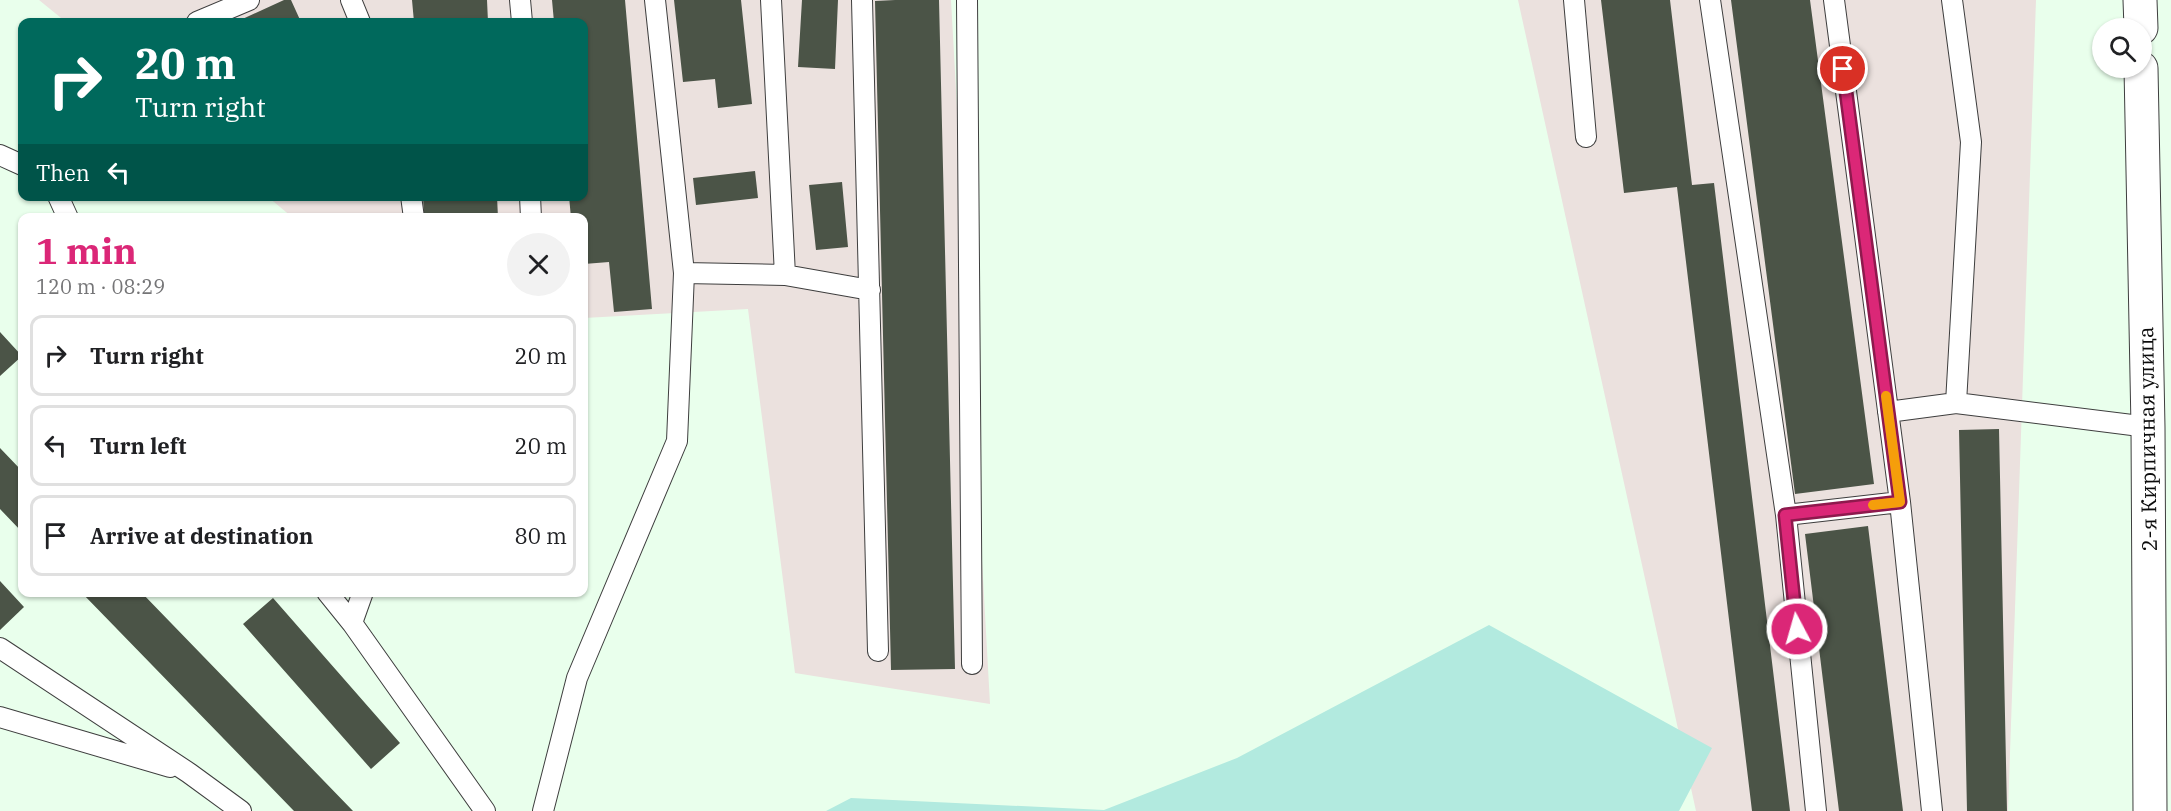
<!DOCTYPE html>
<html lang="en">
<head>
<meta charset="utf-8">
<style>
  body { margin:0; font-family:"IBM Plex Serif",serif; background:#f2f2f2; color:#202124; height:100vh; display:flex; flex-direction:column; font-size:22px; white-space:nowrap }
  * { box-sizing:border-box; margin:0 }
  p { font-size:20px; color:#757577 }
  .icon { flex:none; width:33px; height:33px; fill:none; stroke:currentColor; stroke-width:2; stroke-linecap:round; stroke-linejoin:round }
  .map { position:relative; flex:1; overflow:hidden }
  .details { position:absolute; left:18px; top:213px; width:570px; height:384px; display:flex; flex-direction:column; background:#fff; border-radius:12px; box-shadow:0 2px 4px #0004 }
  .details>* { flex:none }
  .guide { position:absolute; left:18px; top:18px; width:570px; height:183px; border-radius:12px; box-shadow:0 2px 4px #0004; background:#00695c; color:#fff; overflow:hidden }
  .buttons { position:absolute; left:2092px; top:18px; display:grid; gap:12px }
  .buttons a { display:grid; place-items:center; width:60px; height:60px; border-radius:50%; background:#fff; box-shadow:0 2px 4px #0004; font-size:30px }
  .pin { position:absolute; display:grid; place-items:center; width:51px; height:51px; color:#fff; margin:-26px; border:3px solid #fff; border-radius:50%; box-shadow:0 2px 6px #0007 }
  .me { position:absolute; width:66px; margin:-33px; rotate:354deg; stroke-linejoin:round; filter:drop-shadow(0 0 4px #0008) }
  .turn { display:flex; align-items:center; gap:21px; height:126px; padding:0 18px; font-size:27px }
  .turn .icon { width:78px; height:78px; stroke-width:2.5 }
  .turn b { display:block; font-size:42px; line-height:51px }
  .then { display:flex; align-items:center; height:57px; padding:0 18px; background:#0003; gap:12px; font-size:22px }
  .round { display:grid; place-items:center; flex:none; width:63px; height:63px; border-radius:32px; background:#f2f2f2 }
  .head { display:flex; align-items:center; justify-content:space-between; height:102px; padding:0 18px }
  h1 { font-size:36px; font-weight:700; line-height:45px; color:#db2777 }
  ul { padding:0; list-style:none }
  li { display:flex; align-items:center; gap:18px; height:81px; margin:0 12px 9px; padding:0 6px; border:3px solid #e0e0e0; border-radius:12px }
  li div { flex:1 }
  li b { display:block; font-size:22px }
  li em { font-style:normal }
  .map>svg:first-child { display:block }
  .industrial { fill:#ebe1de }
  .green { fill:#b2eadf }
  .building { fill:#4b5447 }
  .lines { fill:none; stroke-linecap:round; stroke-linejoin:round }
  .service-casing { stroke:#3e3e3e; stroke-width:22 }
  .tertiary-casing { stroke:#3e3e3e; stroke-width:35 }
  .service { stroke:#fff; stroke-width:20 }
  .tertiary { stroke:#fff; stroke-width:33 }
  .route-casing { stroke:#8e194d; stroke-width:15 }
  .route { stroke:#db2777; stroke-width:10 }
  .slow { stroke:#f59e0b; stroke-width:10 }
  .labels { text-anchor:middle; stroke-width:6; stroke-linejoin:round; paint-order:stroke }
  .street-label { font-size:21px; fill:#0b0b0b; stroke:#fff }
</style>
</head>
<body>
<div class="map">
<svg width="2171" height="811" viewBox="0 0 2171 811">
  <rect width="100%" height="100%" fill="#e9ffec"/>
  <path class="industrial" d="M39,0H951L990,704L795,673L748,309L584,318V218L292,217L268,197L584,196V22H66Z
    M1518,0H2036L2008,811H1696Z"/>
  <path class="green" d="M1489,625L1712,748L1679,811H826L851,798L1104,810L1237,758Z"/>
  <path class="building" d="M284,0H291L301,22H236Z
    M412,0H487L488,22H414Z
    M552,0H625L652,309L614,312L609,262L584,264V218H571L569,196H584V22H554Z
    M674,0H741L752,104L718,108L715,79L683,82Z
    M802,0H838L835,69L798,67Z
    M895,0H939L955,669L891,670L875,1Z
    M1601,0H1670L1692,185L1714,183L1790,811H1752L1677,187L1624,193Z
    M1731,0H1810L1874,484L1795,494Z
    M755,171L758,198L696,205L693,178Z
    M842,182L848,247L816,250L809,185Z
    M423,196H497L498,218H424Z
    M0,332L22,356L0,376Z
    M1999,429L2007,811H1967L1959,430Z
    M0,448L22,471V532L0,509Z
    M1868,526L1903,811H1839L1805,534Z
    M0,581L24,607L0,630Z
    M81,592H141L353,811H294Z
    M273,598L400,743L371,769L243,624Z"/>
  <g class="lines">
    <g class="service-casing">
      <path id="service" d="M351,0L360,22
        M520,0L522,22
        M655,0L684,273L785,275L870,290
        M771,0L785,275
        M862,0L878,651
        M967,0L972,664
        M1574,0L1586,137
        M1710,0L1786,515L1816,811
        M1834,0L1900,502L1932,811
        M1952,0L1971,142L1956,403
        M197,22L249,0
        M0,155L22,165
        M58,196L68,218
        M411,196L414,218
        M530,196L531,218
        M1888,412L1956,403L2148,427
        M1786,515L1900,502
        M327,592L352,623L485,811
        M352,623L363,592
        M0,648L189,773L241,811
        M0,717L170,767
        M543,811L577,678L677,441L684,273"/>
    </g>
    <g class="tertiary-casing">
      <path id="tertiary" d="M2140,0L2141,28
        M2141,68L2148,427L2150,811"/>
    </g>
    <use href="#service" class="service"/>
    <use href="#tertiary" class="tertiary"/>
  </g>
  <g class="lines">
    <g class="route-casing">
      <path id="route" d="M1797,629L1785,515L1900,502L1843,69"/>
    </g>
    <use href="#route" class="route"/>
    <path class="slow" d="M1873,505L1900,502L1886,396"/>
  </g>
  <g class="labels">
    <g class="street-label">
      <text transform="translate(2148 439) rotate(-91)" y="7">2-я Кирпичная улица</text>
    </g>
  </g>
</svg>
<div class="buttons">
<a><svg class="icon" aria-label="search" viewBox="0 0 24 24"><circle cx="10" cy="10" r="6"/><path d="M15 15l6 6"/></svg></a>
</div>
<div class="pin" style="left:1843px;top:69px;background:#d93025"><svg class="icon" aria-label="arrive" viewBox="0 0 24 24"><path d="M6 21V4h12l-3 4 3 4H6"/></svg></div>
<svg class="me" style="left:1797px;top:629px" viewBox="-20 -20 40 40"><circle r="17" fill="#db2777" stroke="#fff" stroke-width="3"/><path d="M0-11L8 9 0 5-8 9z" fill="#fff"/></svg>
<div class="guide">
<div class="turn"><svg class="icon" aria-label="right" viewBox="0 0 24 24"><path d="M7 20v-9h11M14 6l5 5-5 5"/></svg><div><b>20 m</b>Turn right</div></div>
<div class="then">Then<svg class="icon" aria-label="left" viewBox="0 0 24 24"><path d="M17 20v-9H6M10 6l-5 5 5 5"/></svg></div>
</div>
<section class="details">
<div class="head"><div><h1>1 min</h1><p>120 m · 08:29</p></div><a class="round"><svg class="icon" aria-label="close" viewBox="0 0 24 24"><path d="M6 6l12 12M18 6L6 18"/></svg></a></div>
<ul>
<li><svg class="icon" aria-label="right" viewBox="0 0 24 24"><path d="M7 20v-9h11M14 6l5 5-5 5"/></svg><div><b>Turn right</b></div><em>20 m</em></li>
<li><svg class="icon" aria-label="left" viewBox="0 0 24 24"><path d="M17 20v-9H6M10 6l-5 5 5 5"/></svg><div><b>Turn left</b></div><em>20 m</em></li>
<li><svg class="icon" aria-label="arrive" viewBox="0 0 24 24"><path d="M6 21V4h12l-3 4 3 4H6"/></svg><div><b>Arrive at destination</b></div><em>80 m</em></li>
</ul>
</section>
</div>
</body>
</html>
